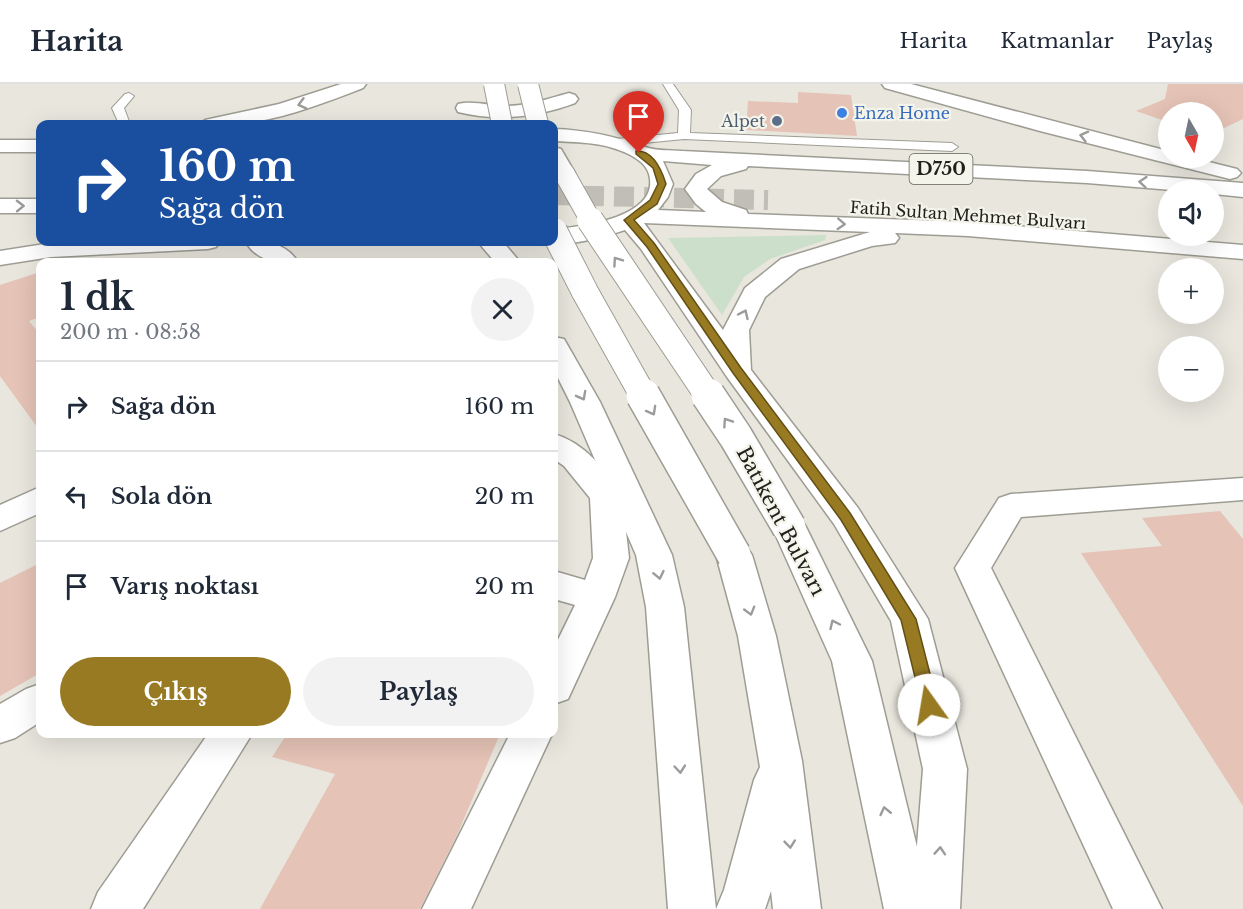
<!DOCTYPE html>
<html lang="tr">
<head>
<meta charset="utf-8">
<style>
  body { margin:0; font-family:"Libre Baskerville",serif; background:#f2f2f3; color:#1f2937; height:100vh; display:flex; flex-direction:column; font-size:22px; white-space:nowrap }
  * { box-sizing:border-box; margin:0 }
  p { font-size:20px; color:#747a83 }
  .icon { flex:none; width:33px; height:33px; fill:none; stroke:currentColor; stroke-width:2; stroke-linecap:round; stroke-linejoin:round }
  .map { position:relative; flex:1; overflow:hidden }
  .sheet { position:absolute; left:36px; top:174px; width:522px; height:480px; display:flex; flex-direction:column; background:#fff; border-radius:12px; box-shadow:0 6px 24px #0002 }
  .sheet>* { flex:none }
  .guide { position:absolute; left:36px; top:36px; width:522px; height:126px; border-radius:12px; box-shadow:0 6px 24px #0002; background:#1a4fa0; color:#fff; overflow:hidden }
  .needle { width:39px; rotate:171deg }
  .controls { position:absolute; left:1158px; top:18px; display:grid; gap:12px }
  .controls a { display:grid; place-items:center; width:66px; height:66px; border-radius:50%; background:#fff; box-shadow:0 6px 24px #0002; font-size:30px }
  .pin { position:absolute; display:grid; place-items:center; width:51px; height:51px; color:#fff; margin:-62px -26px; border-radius:50% 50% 50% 0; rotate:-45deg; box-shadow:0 0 6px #0007 }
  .pin .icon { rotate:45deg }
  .me { position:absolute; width:66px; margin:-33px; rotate:347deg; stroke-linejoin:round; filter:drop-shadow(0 0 4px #0008) }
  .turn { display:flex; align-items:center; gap:21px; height:126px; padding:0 24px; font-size:27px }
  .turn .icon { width:78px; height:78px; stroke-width:2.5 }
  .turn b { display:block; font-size:42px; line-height:51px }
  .round { display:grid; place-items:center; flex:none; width:63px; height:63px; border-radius:32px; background:#f2f2f3 }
  .headline { display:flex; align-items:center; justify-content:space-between; height:102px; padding:0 24px }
  h1 { font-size:36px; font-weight:700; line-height:45px }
  .button { display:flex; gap:12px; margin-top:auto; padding:12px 24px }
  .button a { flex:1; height:69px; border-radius:36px; background:#977a22; color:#fff; font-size:24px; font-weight:700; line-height:69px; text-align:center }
  .button a+a { background:#f2f2f3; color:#1f2937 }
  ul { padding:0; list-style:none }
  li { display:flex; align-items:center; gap:18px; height:90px; padding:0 24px; border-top:2px solid #e0e1e3 }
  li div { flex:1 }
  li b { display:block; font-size:22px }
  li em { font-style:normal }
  header { display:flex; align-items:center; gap:36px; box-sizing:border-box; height:84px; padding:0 30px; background:#fff; border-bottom:2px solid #e0e1e3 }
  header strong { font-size:28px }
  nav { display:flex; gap:33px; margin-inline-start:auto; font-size:21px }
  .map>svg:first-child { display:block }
  .green { fill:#ccdfcb }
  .building { fill:#e5c3b6 }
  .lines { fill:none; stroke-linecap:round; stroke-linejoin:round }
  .trunk-tunnel { stroke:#c0beb6; stroke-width:20; stroke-dasharray:20 10; stroke-linecap:butt }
  .service-casing { stroke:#9e9d94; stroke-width:2 }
  .minor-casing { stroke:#9e9d94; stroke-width:3 }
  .primary-casing { stroke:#9e9d94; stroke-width:3 }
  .trunk-casing { stroke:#9e9d94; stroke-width:3 }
  .service { fill:#fff; fill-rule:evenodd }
  .minor { fill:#fff; fill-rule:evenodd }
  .primary { fill:#fff; fill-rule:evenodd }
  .trunk { fill:#fff; fill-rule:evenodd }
  .primary-bridge-far2-casing { stroke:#9e9d94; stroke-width:22; stroke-linecap:butt }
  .primary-bridge-far1-casing { stroke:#9e9d94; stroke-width:28; stroke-linecap:butt }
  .primary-bridge-casing { stroke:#9e9d94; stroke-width:36; stroke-linecap:butt }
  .primary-bridge-far2 { stroke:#fff; stroke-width:20 }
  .primary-bridge-far1 { stroke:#fff; stroke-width:26 }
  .primary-bridge { stroke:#fff; stroke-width:33 }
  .oneway { stroke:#9b9b99 }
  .route { fill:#977a22; stroke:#624f16; stroke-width:1.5 }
  .shop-dot { fill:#3f7fe0; stroke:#f5f4ea; stroke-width:2 }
  .service-dot { fill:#5c6f8a; stroke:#f5f4ea; stroke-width:2 }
  .labels { text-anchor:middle; stroke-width:4.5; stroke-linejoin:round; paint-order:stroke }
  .far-shop-label { font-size:16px; fill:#366cbe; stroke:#f5f4ea; text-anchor:start }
  .far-service-label { font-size:16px; fill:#4e5e75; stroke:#f5f4ea; text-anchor:end }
  .far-street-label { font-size:16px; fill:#20201c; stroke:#f5f4ea }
  .shield { fill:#f5f4ea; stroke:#60605a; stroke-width:1.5 }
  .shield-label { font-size:18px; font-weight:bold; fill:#20201c }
  .street-label { font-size:20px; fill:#20201c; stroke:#f5f4ea }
</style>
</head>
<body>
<header>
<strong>Harita</strong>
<nav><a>Harita</a><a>Katmanlar</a><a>Paylaş</a></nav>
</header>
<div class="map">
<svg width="1243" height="825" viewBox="0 0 1243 825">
  <rect width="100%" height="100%" fill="#e8e6dd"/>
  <path class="green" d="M826,151L825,156L770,175L744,193L722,231L668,154Z"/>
  <path class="building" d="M1168,0H1243V35L1214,49V28H1168V38L1136,27L1165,15Z
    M798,8L851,11L857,52L746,46L748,17L798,19Z
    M40,188V233L29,237L40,251V347L0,292V201Z
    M1220,427L1243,455V722L1081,469L1162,462L1142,434Z
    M40,479V589L0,612V499Z
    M287,650H500L457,751L420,825H260L335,690L272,673Z"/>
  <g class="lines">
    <path class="trunk-tunnel" d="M554,111L768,116"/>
    <g class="service-casing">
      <path id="service" d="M663,0H673L691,26L690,49L952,59L958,63L952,67L684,55L613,62L611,59L617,55L678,49L679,26Z
        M129,9L134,12L124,24L130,40H119L112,24L125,10Z"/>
    </g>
    <g class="minor-casing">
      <path id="minor" d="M77,158H220L216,163L208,165L51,173L0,181V167L51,159Z
        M246,158C267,158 285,158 298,178C279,180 256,177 246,158Z
        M554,350C583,358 608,387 622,412L629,474L615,513L568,615L554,620V564L575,521L554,515V487L585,496L593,474L590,414L564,382L554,375Z
        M1243,394V416L1021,433L991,484L1162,825H1113L955,484L999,414L1011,410Z
        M40,403V429L0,447V421Z
        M40,600V638L15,654L0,659V620L26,605Z
        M208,650H252L143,825H91L98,808Z
        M510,650H552L471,825H422Z"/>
    </g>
    <g class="primary-casing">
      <path id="primary" d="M554,63L561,65L575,89L571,93L564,95L557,93L554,89Z
        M789,431L801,434L806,443L872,577L932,825H884L832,577L772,443L777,434Z
        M734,458L746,462L752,471L776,552L802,677L821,825H773L771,807L765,825H716L724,806L754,696L760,683L738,552L716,471L722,462Z"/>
    </g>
    <g class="trunk-casing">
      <path id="trunk" d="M341,0H366L363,4C314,23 256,46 202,40L205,36L279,20Z
        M882,0H911L1168,67V74H1193L1237,85L1241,89L1237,93L1230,95L1040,47L885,4Z
        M569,9L575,11L578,15L575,19C538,33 498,38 458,28L456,24L458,20C473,16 490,22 505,22C528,22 547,15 569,9Z
        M554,45C587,46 614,52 645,63C656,67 671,66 682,67L1087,87L1243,99V113L1214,110V106H1172L1087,99L748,82L746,85L721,92L707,105L722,118L746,126L748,130L968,138L1243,161V175L968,152L895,149L899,154L895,159L872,162L799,185L765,213L749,246L751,286L858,424L928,535L967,685L960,825H912L923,685L891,537L834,440L727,293L641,165L625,146C603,153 571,163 548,158H554V145C582,143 661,133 649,90C645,76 626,68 613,64C594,58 573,58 554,57ZM663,77L712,81L696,90L685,105L696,120L706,128L658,126L668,113L673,100ZM644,139L870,148L781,175L745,204L723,246Z
        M0,56H40V68H0Z
        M0,115H40V129H0Z
        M478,158H503L520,178H495Z
        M554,253L564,255L600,318L672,471L684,523L716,825H668L646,523L636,471L570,318L554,286Z"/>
    </g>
    <use href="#service" class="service"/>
    <use href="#minor" class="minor"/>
    <use href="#primary" class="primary"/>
    <use href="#trunk" class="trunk"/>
    <g class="primary-bridge-far2-casing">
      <path id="primary-bridge-far2" d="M494,0L502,40
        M528,0L538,40
        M564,89L591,137"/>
    </g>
    <g class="primary-bridge-far1-casing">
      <path id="primary-bridge-far1" d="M590,136L709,313
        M554,147L585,208L644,313"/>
    </g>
    <g class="primary-bridge-casing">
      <path id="primary-bridge" d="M643,311L734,471
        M708,311L736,353L789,443"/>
    </g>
    <use href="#primary-bridge-far2" class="primary-bridge-far2"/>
    <use href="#primary-bridge-far1" class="primary-bridge-far1"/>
    <use href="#primary-bridge" class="primary-bridge"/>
  </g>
  <defs><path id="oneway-chevron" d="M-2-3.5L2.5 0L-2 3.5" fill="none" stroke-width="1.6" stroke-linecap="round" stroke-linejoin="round" transform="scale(1.5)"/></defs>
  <g class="oneway">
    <use href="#oneway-chevron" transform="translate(302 20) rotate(165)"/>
    <use href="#oneway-chevron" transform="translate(1084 52) rotate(-166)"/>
    <use href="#oneway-chevron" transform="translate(1143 98) rotate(-175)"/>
    <use href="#oneway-chevron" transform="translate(20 122) rotate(-1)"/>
    <use href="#oneway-chevron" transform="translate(841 140) rotate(3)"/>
    <use href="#oneway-chevron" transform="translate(617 177) rotate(-125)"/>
    <use href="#oneway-chevron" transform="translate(744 230) rotate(-65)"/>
    <use href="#oneway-chevron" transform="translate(582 312) rotate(62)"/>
    <use href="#oneway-chevron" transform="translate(652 327) rotate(61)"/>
    <use href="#oneway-chevron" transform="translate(727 338) rotate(-124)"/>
    <use href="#oneway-chevron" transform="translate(659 491) rotate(78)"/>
    <use href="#oneway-chevron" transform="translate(750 527) rotate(74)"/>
    <use href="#oneway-chevron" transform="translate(834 540) rotate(-115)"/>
    <use href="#oneway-chevron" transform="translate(680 685) rotate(85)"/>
    <use href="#oneway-chevron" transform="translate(885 727) rotate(-103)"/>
    <use href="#oneway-chevron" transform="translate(790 760) rotate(84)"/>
    <use href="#oneway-chevron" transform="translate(940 767) rotate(-86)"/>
  </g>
  <path class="route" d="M636,67C653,66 662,87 666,100L657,120L634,136L654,159L741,284L850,429L916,535L938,621L935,626L929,628L923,626L901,536L841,436L733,289L647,163L624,136L650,116L658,100L653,84L636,70Z"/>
  <circle class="shop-dot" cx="842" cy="29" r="6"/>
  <circle class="service-dot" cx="777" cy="37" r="6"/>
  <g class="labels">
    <g class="far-shop-label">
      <text x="854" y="35">Enza Home</text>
    </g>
    <g class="far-service-label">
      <text x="765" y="43">Alpet</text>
    </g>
    <g class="far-street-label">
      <text transform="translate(968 131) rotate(4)" y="6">Fatih Sultan Mehmet Bulvarı</text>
    </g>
    <rect class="shield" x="909.5" y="70" width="63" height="30" rx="4.5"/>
    <g class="shield-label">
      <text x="941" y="91">D750</text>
    </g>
    <g class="street-label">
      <text transform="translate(781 437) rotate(62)" y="7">Batıkent Bulvarı</text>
    </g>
  </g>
</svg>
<div class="controls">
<a><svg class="needle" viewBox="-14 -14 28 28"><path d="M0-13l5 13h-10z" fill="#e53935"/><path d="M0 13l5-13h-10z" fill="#747a83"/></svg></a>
<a><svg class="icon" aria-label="sound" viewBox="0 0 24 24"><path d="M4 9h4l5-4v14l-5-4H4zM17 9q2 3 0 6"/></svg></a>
<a>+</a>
<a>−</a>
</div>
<div class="pin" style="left:639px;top:69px;background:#d93025"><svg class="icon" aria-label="arrive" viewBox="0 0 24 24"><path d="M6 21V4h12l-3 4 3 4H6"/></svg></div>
<svg class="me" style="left:929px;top:621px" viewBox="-20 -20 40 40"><circle r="19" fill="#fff"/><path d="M0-13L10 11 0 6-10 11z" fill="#977a22"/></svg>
<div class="guide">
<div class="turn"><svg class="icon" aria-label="right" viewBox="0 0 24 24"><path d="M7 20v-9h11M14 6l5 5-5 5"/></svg><div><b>160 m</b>Sağa dön</div></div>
</div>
<section class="sheet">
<div class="headline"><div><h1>1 dk</h1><p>200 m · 08:58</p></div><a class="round"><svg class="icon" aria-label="close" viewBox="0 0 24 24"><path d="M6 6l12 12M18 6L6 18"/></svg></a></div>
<ul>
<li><svg class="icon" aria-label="right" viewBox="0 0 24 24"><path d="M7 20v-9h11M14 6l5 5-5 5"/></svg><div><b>Sağa dön</b></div><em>160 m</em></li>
<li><svg class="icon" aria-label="left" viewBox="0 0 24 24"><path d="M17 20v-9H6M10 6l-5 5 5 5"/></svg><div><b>Sola dön</b></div><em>20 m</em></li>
<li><svg class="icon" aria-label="arrive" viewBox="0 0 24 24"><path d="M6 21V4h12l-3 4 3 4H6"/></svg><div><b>Varış noktası</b></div><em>20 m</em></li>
</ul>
<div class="button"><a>Çıkış</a><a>Paylaş</a></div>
</section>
</div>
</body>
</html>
